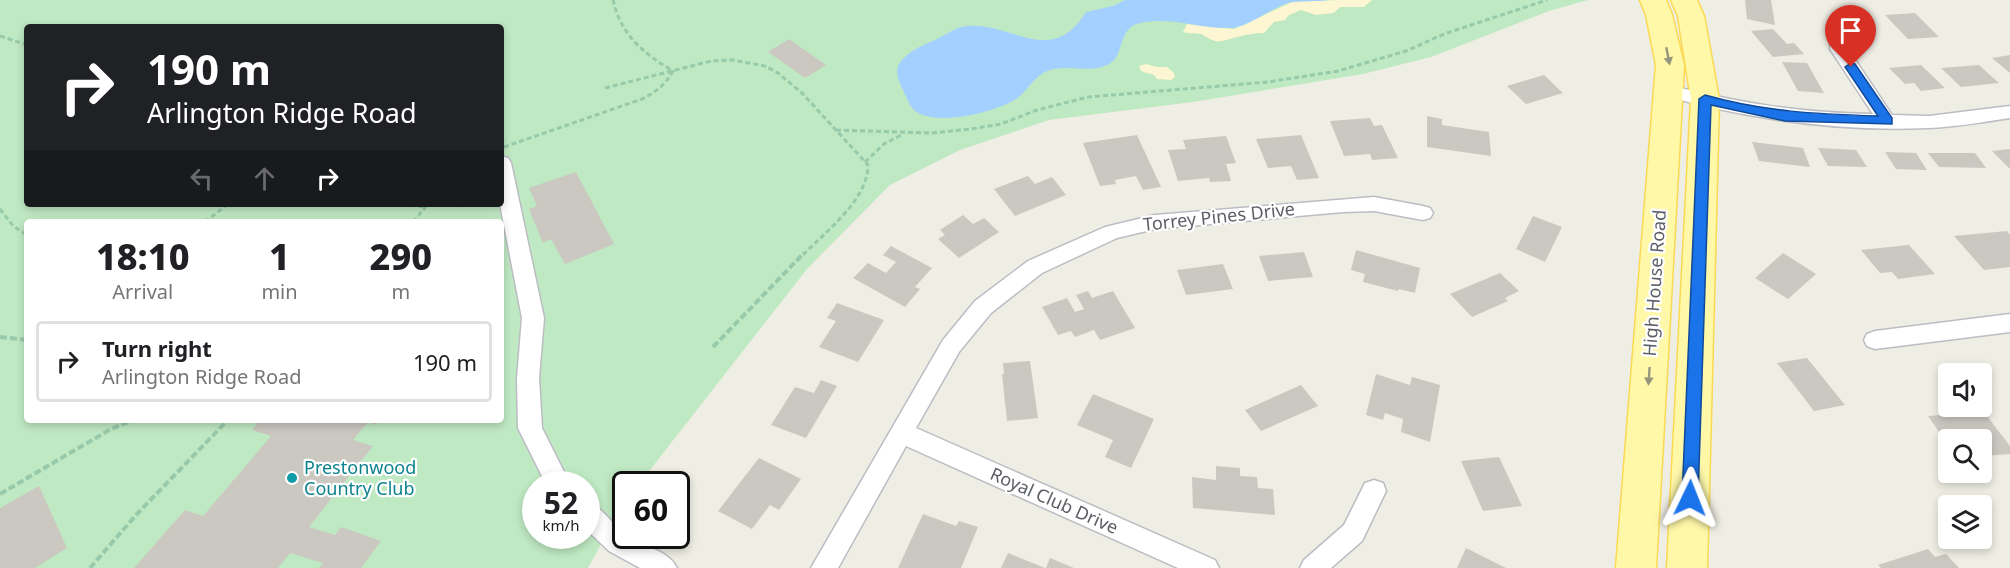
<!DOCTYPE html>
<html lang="en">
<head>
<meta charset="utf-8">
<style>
  body { margin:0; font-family:"Noto Sans",sans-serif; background:#f2f2f2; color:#202124; height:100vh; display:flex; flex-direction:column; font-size:22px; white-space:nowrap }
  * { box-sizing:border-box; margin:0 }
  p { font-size:20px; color:#757577 }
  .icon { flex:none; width:33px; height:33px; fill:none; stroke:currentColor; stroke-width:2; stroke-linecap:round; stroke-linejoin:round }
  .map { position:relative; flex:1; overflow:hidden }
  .details { position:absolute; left:24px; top:219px; width:480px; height:204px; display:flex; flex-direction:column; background:#fff; border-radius:6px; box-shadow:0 3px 9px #0003 }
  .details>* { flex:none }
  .top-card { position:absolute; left:24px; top:24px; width:480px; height:183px; border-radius:6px; box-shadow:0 3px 9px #0003; background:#202124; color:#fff; overflow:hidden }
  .tools { position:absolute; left:1938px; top:363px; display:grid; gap:12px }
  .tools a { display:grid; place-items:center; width:54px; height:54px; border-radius:6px; background:#fff; box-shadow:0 3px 9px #0003; font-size:30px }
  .speed { position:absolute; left:522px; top:471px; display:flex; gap:12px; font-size:30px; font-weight:700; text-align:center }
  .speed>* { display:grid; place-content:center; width:78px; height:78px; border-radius:50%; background:#fff; box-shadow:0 3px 9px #0003; line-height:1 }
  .speed small { font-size:15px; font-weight:400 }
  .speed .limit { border:3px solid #111; border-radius:9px; background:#fff; color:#111 }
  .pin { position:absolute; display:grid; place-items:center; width:51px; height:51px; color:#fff; margin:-62px -26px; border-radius:50% 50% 50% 0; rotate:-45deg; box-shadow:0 0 6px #0007 }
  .pin .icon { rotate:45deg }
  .me { position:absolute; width:66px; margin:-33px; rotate:2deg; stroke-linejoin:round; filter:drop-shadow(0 0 4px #0008) }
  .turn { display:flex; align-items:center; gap:21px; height:126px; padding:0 24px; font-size:27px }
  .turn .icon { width:78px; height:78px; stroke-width:2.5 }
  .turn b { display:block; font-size:42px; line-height:51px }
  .lanes { display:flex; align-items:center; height:57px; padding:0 24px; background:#0003; justify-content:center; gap:30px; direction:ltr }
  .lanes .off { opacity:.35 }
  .eta { display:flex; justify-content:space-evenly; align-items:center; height:102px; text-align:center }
  .eta b { font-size:36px; font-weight:800; line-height:42px }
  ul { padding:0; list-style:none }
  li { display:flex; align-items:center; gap:18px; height:81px; margin:0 12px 9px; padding:0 12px; border:3px solid #e0e0e0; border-radius:6px }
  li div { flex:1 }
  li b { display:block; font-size:22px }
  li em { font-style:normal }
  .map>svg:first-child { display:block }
  .green { fill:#bfe9c2; fill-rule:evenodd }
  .sand { fill:#fdf6d2 }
  .water { fill:#a4d0ff }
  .building { fill:#cbc8c1 }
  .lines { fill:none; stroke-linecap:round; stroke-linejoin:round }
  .street-casing { stroke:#bcbdc4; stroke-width:3 }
  .primary-casing { stroke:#fbd952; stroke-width:3 }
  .path-far1 { stroke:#97caaa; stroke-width:3; stroke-dasharray:5 3; stroke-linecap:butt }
  .path { stroke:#97caaa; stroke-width:4; stroke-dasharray:7 3; stroke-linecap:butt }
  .street { fill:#fff; fill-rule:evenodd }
  .primary { fill:#fff8a9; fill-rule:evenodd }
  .oneway { fill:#95957d }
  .route { fill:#1a73e8; stroke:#114b97; stroke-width:1.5 }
  .culture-dot { fill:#0f9aa8; stroke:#fff; stroke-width:2 }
  .labels { text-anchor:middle; stroke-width:4.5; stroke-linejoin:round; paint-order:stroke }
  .street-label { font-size:18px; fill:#5c5f66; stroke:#fff }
  .culture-label { font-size:18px; fill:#0d838f; stroke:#fff; text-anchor:start }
</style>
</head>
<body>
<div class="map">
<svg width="2010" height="568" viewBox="0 0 2010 568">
  <rect width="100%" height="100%" fill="#efeee4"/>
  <path class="green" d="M0,0H1588L1549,11L1431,57L1363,74L1193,102L1049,120L960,150L890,185L807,269L639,484H626L625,501L588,568H0ZM27,27H501V204H27ZM27,222H501V420H27ZM536,484H586V536H536Z"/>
  <path class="sand" d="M1338,0H1372L1364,7H1340L1334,13L1316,15L1301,10L1289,15L1285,20L1274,22L1264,33C1253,32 1233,38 1222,41C1214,43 1207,37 1201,34C1196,33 1189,34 1183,32L1187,24L1234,29L1292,2Z
    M1146,64L1157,67H1167L1174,73L1175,77L1171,80L1157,79L1154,75C1147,72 1141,74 1139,66Z"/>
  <path class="water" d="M1125,0H1329C1315,2 1301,0 1288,3C1271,8 1247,28 1230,28C1199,29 1171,16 1140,23C1117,28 1125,56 1109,64C1091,74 1069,64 1050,70C1034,75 1029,90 1016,99C997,112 924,131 910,105C906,95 894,77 898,67C902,55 919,47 930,42C942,38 954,27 967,26C1012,21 1050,69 1086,12L1113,6Z"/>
  <path class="building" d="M1745,0H1771L1775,25L1747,19Z
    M1915,13L1939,37L1908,39L1885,15Z
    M1773,29L1787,44L1794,43L1804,54L1773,57L1751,31Z
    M789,39L826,65L805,78L768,52Z
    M2010,55V73L1992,58Z
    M1782,62L1807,63L1824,93L1798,91Z
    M1921,65L1945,88L1921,91L1914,83L1905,84L1889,68Z
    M1979,65L1999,83L1961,87L1941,68Z
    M1544,75L1563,93L1526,104L1507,86Z
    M1427,116L1442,119V125L1489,132L1491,156L1427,147Z
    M1370,118L1374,126L1382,125L1398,158L1372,160L1370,154L1344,156L1330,121Z
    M1137,135L1161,187L1143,190L1136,176L1115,180L1116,184L1100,186L1083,143Z
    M1301,135L1319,178L1297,180L1291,166L1268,168L1256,139Z
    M1226,136L1236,163L1226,164L1231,181L1210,182L1209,178L1178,181L1168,150L1186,149L1183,140Z
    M1752,142L1803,148L1810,167L1759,161Z
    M1818,148L1856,150L1867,167L1828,166Z
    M2010,149V169L1992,151Z
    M1885,152L1916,153L1927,170L1896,169Z
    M1928,153H1975L1986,168L1939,167Z
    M576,172L614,244L565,264L551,239L543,243L529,209L537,206L529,188Z
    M1028,176L1035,184L1052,177L1066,195L1015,216L994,189Z
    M963,215L973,224L984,218L999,232L959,258L938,239L945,235L940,230Z
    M1533,216L1562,227L1545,262L1516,249Z
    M2007,231L2010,235V267L1984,270L1954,236Z
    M1909,245L1935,274L1898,279L1892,272L1880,273L1861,250Z
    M891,246L932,268L915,287L920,289L905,307L853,278L868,263L886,273L896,262L883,255Z
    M1356,250L1420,268L1415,293L1399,289L1398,291L1363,282L1365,274L1351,270Z
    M1304,252L1313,277L1268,281L1259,256Z
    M1783,253L1816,274L1788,299L1755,278Z
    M1223,264L1233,289L1186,295L1177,270Z
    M1500,273L1519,291L1505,298L1508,301L1472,317L1450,294Z
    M1088,291L1092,298L1113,291L1135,328L1100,340L1094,330L1075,337L1071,331L1058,335L1042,307L1067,298L1075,312L1084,309L1076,295Z
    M837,303L884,320L858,362L819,347L836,321L827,318Z
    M1807,358L1845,405L1814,411L1777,363Z
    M1030,361L1038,418L1007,421L1002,374H1004L1003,363Z
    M1376,374L1410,385L1412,377L1440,385L1430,442L1401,432L1403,419L1385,413L1383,420L1366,415Z
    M821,380L837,386L806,438L771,425L795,387L814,393Z
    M1301,385L1318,406L1261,431L1245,410Z
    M1093,394L1154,419L1131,468L1105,457L1113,440L1077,425Z
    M1984,412L2010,446V454L1982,456V440H1948V445L1928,416Z
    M260,420H379L375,425L368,422L353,440L373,446L309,527L335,535L341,527L381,541L361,568H319L323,563L290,553L278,568H134L185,510L203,516L271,436L252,430Z
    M1499,457L1522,506L1483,511L1461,461Z
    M759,458L801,479L779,510L770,505L752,529L718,511Z
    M1216,466L1240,468V476L1257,477L1258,488L1273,489L1275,515L1193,508L1192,477L1216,480Z
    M39,486L67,548L35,568H0V508Z
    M923,514L956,526L959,521L978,527L961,568H898Z
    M1466,548L1506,568H1457Z
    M1928,549L1935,557L1946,554L1959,568H1881L1878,565Z
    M1008,553L1045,568H1001Z
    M1050,558L1074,568H1046Z"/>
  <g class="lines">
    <g class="street-casing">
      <path id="street" d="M1840,27L1846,28L1849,32L1848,49L1892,115L1929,116L2010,106V118C1983,122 1955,127 1928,128C1838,132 1748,119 1662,95L1659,91L1662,87L1668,85C1740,103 1799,113 1873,114L1830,49L1831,32L1834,28Z
        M501,156L508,158L511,163L544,318L539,378L542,428L570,484H546L518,428L517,378L522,318L500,204Z
        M1374,197L1423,206L1430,208L1433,213L1430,218L1423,220L1374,211L1343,212L1155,229L1117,238L1042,273L991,313L959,352L916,428L1215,560L1219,568H1178L906,446L838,568H811L943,340L975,301L1028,261L1105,227L1155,215Z
        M2010,314V332L1875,349L1867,346L1864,340L1867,334L1875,331Z
        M1374,480L1383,483L1386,491L1362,541L1331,568H1300L1304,560L1344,525L1365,483Z
        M586,501C604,508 612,525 626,535C641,547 668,549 677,568H640L609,551L586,529Z"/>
    </g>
    <g class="primary-casing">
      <path id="primary" d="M1640,0H1666L1672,15L1684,65L1656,568H1616L1656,65L1646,15Z
        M1671,0H1697L1704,16L1719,99L1707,568H1667L1691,99L1678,16Z"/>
    </g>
    <path class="path-far1" d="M0,36L27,45
      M605,88L711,61L732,60L765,66L778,73L802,93L868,165C868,200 826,231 803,255
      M836,130L932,133L971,129L1001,124L1037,110L1088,97L1268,82L1338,71L1406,51L1444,34L1547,0
      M504,147L642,99C656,92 665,85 673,71C643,53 621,35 613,0
      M865,162L884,144L903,134
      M403,204L424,207
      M452,204L460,206
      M0,209L13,226L27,235
      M205,222L228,204
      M413,222L428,204"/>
    <path class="path" d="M0,337L27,340
      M713,347L804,253
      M0,494L111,429L133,420
      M90,568L136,515L228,420"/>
    <use href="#street" class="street"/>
    <use href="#primary" class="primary"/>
  </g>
  <defs><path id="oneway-solid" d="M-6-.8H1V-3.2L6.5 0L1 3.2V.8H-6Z" transform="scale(1.5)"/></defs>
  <g class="oneway">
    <use href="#oneway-solid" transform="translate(1668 56) rotate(79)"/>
    <use href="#oneway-solid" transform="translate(1649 376) rotate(94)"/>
  </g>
  <path class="route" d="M1851,63L1855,64L1892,118V124L1785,121L1711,105L1698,498L1695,503L1690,505L1684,503L1682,498L1699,99L1705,95C1765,112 1817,114 1878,116L1845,67Z"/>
  <circle class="culture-dot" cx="292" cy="478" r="6"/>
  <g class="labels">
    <g class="street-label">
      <text transform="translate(1219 217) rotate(-6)" y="6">Torrey Pines Drive</text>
      <text transform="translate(1655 283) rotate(-86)" y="6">High House Road</text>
      <text transform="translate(1054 501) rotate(24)" y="6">Royal Club Drive</text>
    </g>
    <g class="culture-label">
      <text x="304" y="474">Prestonwood<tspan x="304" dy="21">Country Club</tspan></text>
    </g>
  </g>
</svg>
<div class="tools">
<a><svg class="icon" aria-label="sound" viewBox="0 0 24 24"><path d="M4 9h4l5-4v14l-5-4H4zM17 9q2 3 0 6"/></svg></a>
<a><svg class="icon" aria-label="search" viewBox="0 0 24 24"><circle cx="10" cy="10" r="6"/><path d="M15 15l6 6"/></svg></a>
<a><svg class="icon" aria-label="layers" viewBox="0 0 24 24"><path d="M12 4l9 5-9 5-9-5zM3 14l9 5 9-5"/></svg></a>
</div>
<div class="speed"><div>52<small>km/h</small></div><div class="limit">60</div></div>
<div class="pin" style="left:1851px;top:67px;background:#d93025"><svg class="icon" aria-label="arrive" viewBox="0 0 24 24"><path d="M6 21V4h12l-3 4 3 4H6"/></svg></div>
<svg class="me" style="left:1690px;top:498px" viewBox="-20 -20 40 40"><path d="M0-17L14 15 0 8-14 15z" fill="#1a73e8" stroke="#fff" stroke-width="4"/></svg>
<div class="top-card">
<div class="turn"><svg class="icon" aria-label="right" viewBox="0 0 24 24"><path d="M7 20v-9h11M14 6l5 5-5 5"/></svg><div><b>190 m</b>Arlington Ridge Road</div></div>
<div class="lanes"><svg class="icon off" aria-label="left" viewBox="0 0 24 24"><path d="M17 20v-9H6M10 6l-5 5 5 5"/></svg><svg class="icon off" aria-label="ahead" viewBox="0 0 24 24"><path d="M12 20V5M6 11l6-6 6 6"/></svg><svg class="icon" aria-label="right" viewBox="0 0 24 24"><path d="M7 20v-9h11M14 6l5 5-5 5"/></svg></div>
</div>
<section class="details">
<div class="eta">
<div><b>18:10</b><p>Arrival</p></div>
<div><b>1</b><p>min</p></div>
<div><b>290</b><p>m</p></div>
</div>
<ul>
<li><svg class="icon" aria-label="right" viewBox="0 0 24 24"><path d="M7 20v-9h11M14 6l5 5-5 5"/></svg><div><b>Turn right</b><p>Arlington Ridge Road</p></div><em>190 m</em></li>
</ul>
</section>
</div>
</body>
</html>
